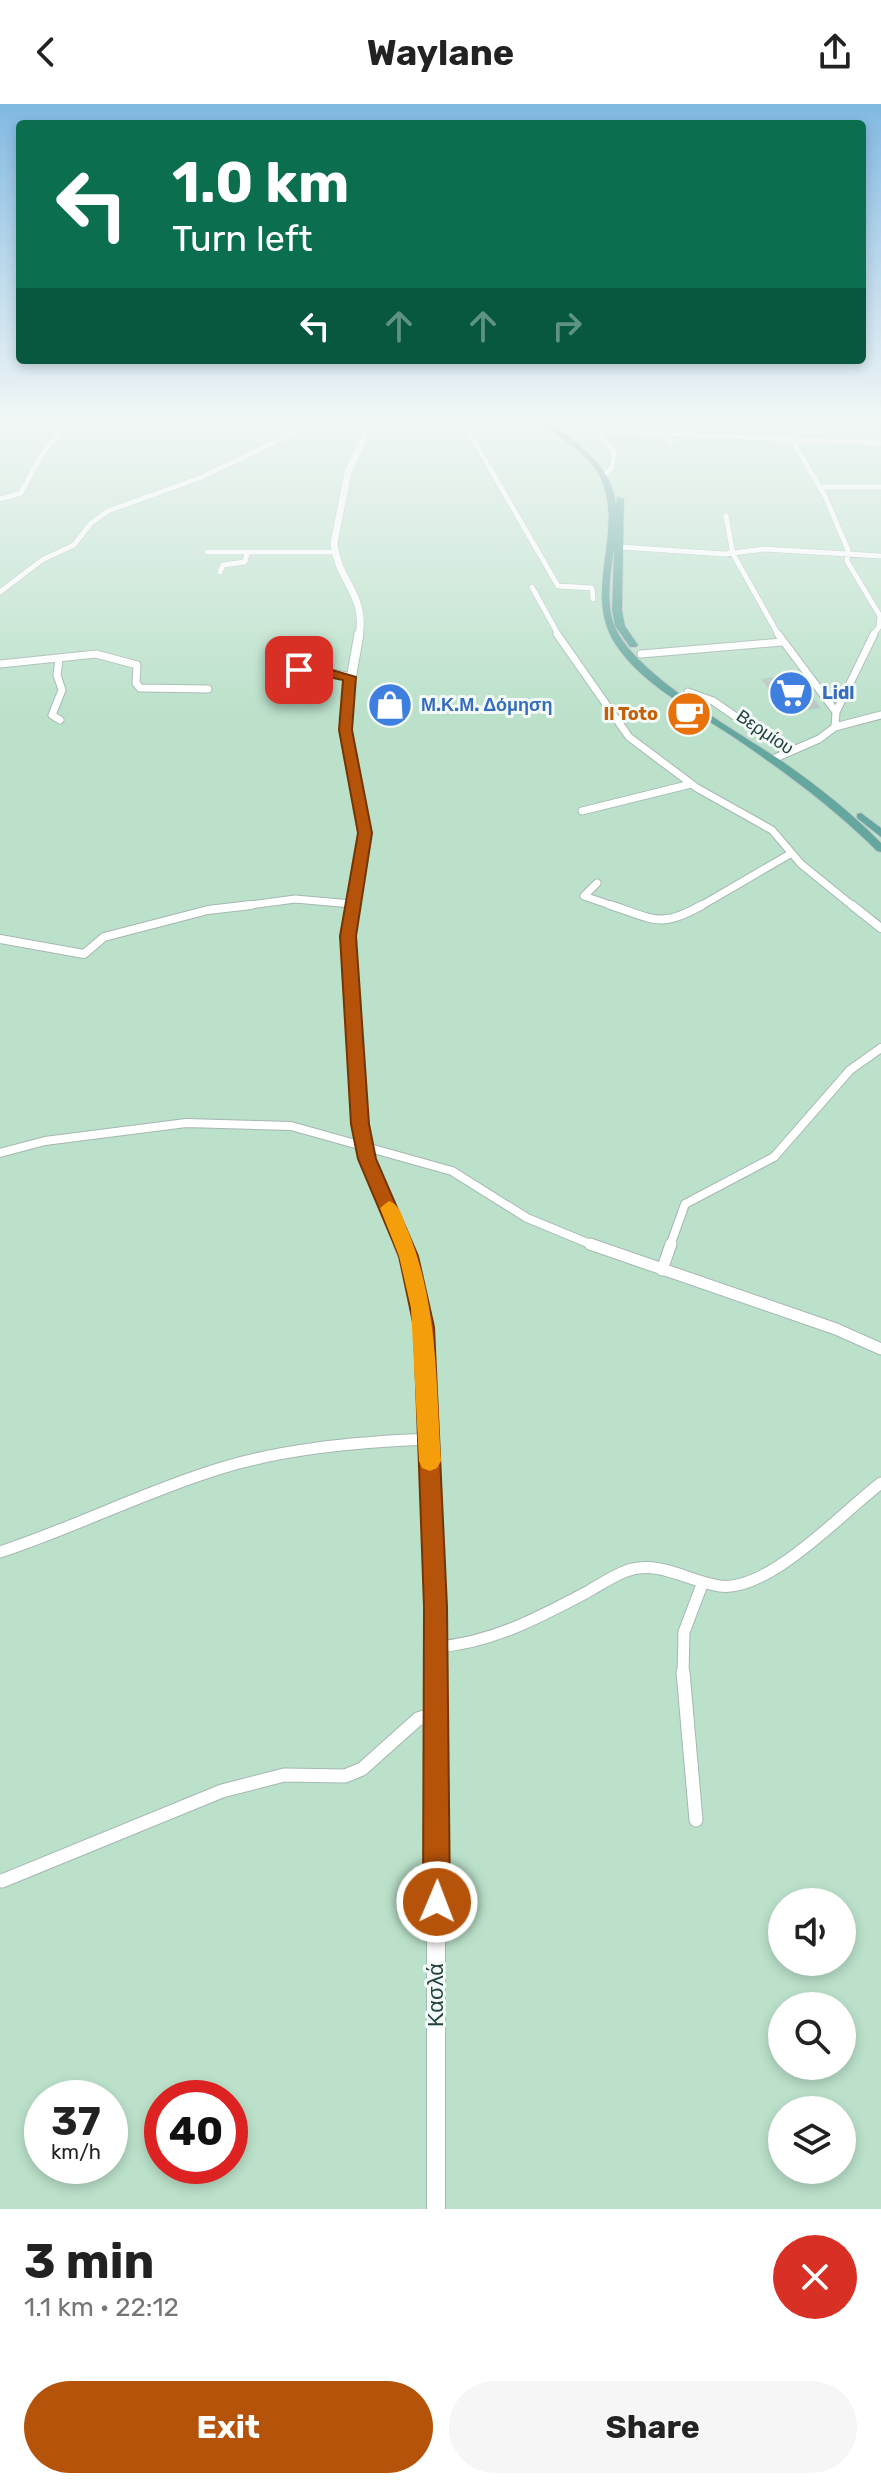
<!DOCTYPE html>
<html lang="en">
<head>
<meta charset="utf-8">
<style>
  body { margin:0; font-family:Rubik,sans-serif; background:#f6f6f6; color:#222; height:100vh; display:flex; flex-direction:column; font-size:30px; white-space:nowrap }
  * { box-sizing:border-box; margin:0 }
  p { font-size:26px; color:#767676 }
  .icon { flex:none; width:44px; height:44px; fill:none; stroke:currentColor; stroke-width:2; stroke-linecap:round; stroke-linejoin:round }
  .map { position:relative; height:2105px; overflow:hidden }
  .panel { display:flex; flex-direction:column; background:#fff; flex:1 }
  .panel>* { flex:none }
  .hud { position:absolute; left:16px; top:16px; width:850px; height:244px; border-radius:8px; box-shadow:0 4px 12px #0003; background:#0b6e4f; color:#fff; overflow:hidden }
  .tools { position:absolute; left:768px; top:1784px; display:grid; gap:16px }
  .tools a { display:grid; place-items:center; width:88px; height:88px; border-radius:50%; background:#fff; box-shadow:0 4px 12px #0003; font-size:40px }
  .speed { position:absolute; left:24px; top:1976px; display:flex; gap:16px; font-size:40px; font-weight:700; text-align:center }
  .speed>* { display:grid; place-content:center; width:104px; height:104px; border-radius:50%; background:#fff; box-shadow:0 4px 12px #0003; line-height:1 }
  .speed small { font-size:20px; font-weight:400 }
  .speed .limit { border:12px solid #d22; background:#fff; color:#111 }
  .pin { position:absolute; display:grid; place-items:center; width:68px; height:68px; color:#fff; margin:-34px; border-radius:16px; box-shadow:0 4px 12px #0006 }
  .me { position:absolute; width:88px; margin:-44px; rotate:1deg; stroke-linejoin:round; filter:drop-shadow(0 0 6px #0008) }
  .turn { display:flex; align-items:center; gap:28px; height:168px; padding:0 24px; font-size:36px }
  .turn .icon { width:104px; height:104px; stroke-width:2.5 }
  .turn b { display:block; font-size:56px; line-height:68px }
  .lanes { display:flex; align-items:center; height:76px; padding:0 24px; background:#0003; justify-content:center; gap:40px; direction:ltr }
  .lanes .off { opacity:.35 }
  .round { display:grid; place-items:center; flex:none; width:84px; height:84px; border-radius:42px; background:#f6f6f6 }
  .summary { display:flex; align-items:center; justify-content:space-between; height:136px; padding:0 24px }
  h1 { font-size:48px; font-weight:700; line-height:60px }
  .action { display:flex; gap:16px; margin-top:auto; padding:16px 24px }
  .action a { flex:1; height:92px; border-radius:48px; background:#b45309; color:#fff; font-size:32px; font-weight:700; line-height:92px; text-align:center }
  .action a+a { background:#f6f6f6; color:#222 }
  header { display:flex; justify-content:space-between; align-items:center; height:104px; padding:0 24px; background:#fff; font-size:36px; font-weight:700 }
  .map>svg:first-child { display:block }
  .green { fill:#bbe1ca; fill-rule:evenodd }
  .building { fill:#b8c9c4 }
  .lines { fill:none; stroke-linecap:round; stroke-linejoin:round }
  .street-far4-casing { stroke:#a5b7b3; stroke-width:6 }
  .street-far3-casing { stroke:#a5b7b3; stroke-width:9 }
  .street-far2-casing { stroke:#a5b7b3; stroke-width:10 }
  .street-far1-casing { stroke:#a5b7b3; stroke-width:13 }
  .street-casing { stroke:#a5b7b3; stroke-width:15 }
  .secondary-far4-casing { stroke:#a1bbb5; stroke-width:8 }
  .secondary-far3-casing { stroke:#a1bbb5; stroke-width:11 }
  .secondary-far2-casing { stroke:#a1bbb5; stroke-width:13 }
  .secondary-far1-casing { stroke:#a1bbb5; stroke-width:16 }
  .secondary-casing { stroke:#a1bbb5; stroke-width:20 }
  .primary-casing { stroke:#c1cac9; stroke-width:2 }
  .street-far4 { stroke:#fff; stroke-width:5 }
  .street-far3 { stroke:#fff; stroke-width:7 }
  .street-far2 { stroke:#fff; stroke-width:8 }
  .street-far1 { stroke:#fff; stroke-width:11 }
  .street { stroke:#fff; stroke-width:13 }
  .secondary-far4 { stroke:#fff; stroke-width:7 }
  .secondary-far3 { stroke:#fff; stroke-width:9 }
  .secondary-far2 { stroke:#fff; stroke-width:11 }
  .secondary-far1 { stroke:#fff; stroke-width:14 }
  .secondary { stroke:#fff; stroke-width:18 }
  .primary { fill:#64a79e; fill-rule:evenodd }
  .route { fill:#b45309; stroke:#753606; stroke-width:2 }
  .slow { fill:#f59e0b }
  .labels { text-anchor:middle; stroke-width:6; stroke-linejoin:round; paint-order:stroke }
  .far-shop-label { font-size:18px; font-weight:bold; fill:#366cbe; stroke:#f4faf8; text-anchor:start }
  .far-food-label { font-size:18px; font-weight:bold; fill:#c56008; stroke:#f4faf8; text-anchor:end }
  .far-street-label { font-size:18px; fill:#21423d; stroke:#f4faf8 }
  .street-label { font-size:22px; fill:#21423d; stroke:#f4faf8 }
</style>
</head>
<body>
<header><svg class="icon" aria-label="back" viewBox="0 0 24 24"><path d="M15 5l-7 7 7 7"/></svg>Waylane<svg class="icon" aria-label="share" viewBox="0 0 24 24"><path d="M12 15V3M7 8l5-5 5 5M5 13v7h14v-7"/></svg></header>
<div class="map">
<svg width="881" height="2105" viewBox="0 0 881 2105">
  <rect width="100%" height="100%" fill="#e3eeeb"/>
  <path class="green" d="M0,316H881V2105H0ZM782,1798H842V1858H782ZM782,1902H842V1962H782ZM42,1994H110V2062H42ZM162,1994H230V2062H162ZM782,2006H842V2066H782Z"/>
  <path class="building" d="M794,570L821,604L787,609L761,575Z"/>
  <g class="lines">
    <g class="street-far4-casing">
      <path id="street-far4" d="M462,316L558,482L592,484L593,495
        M588,316L614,347L612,364L603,372
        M650,316L671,337
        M783,316L796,332V343L825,392L848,446L847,457L880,512L879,523L872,532
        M601,327L881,339
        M821,383H881
        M0,395L21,389L42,350L71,316
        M726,412L733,450L779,532
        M620,443L725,450L764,445L881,452
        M207,448H334
        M220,468L223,461L245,458L247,449
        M532,483L559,532
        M0,488L42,456L74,441L91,419L108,407L202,373L287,332L306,316"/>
    </g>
    <g class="street-far3-casing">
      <path id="street-far3" d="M557,530L629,633L697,684L772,726L801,760L854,803
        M778,530L836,608L835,623
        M641,550L782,538
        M59,555L57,571L62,586L52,611L60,616
        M0,560L96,550L137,561L136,579L140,584L208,585
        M299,566L315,565L350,573
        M688,588L713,597L787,648
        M836,608L874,530
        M773,655L819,635L835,623L881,611
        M582,707L691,680
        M597,779L584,792L616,803
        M235,803L295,795L352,800
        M699,803L790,750"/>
    </g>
    <g class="street-far2-casing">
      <path id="street-far2" d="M610,801C654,815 660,825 702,801
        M852,801L881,824
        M0,835L84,850L104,833L208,806L251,801
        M0,1049L45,1037L186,1019L291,1022L452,1067L527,1114L595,1142
        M670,1142L685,1100L774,1053L850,966L881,944"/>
    </g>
    <g class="street-far1-casing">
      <path id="street-far1" d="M590,1140L836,1225L881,1245
        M662,1166L671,1140
        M0,1448C70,1425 136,1392 206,1369C275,1345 356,1338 429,1335
        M436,1543C492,1539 540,1513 589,1487C601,1480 613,1472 626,1467C659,1455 689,1478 720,1482C768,1489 844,1407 881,1379
        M683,1570L684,1528L703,1478"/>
    </g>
    <g class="street-casing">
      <path id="street" d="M683,1568L696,1716
        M2,1777L222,1687L284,1671L345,1672L362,1665L418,1615L437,1609"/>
    </g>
    <g class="secondary-far4-casing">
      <path id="secondary-far4" d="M359,532C367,490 337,477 334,439L348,368L372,316"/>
    </g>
    <g class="secondary-far3-casing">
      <path id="secondary-far3" d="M353,803L365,722L344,614L359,530"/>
    </g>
    <g class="secondary-far2-casing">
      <path id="secondary-far2" d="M353,801L348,832L360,1020L367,1055L402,1142"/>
    </g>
    <g class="secondary-far1-casing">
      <path id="secondary-far1" d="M401,1140L415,1176L426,1246L436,1570"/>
    </g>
    <g class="secondary-casing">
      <path id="secondary" d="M436,1568V2105"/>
    </g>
    <g class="primary-casing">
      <path id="primary" d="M540,316H548C577,340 611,360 616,400L617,393L624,395L622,506L625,522L638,541L636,543H630L615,522L612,506L614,444C611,469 605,498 615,523C637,573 740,628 786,660C820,684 852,709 881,739V748L877,747C834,704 785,668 735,634C695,607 643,582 616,541C581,489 625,429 601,375C590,349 559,335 540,316Z
        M861,709L881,724V733L857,714V710Z"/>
    </g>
    <use href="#street-far4" class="street-far4"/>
    <use href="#street-far3" class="street-far3"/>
    <use href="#street-far2" class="street-far2"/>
    <use href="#street-far1" class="street-far1"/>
    <use href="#street" class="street"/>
    <use href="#secondary-far4" class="secondary-far4"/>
    <use href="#secondary-far3" class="secondary-far3"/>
    <use href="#secondary-far2" class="secondary-far2"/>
    <use href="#secondary-far1" class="secondary-far1"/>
    <use href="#secondary" class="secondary"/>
    <use href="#primary" class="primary"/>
  </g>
  <linearGradient id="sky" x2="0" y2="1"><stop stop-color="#81b9e2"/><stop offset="0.52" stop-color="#f2f7f6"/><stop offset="1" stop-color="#f2f7f6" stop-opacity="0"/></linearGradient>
  <rect width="881" height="610" fill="url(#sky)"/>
  <path class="route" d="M315,561L356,573L352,626L372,729L356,832L369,1020L376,1055L418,1152L434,1223L447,1503L450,1798L446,1807L437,1811L427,1807L423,1798L424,1503L414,1223L399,1152L358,1055L351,1020L340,832L358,729L339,626L343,576L293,566Z"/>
  <path class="slow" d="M389,1097C401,1101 403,1116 408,1127C438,1200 436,1279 441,1357L437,1364L430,1367L422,1364L419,1357L411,1204L399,1152L380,1104Z"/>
  <defs>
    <g id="supermarket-disc" transform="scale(2.3)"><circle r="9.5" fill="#3f7fe0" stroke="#f4faf8"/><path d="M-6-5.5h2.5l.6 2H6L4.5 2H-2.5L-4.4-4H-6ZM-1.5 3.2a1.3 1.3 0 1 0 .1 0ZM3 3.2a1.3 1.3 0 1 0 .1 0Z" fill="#fff"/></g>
    <g id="shop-disc" transform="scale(2.3)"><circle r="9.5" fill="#3f7fe0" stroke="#f4faf8"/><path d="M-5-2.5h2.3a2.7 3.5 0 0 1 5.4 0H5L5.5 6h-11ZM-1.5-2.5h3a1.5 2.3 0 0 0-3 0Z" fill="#fff"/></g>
    <g id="cafe-disc" transform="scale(2.3)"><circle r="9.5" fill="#e8710a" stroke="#f4faf8"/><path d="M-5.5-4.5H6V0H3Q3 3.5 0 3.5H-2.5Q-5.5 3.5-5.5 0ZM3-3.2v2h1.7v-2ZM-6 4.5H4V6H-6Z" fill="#fff"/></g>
  </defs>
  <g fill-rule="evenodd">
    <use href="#supermarket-disc" x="791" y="589"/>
    <use href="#shop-disc" x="390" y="601"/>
    <use href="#cafe-disc" x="689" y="610"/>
  </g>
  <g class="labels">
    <g class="far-shop-label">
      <text x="822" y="595">Lidl</text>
      <text x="421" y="607">Μ.Κ.Μ. Δόμηση</text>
    </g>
    <g class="far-food-label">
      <text x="658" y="616">Il Toto</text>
    </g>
    <g class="far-street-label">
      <text transform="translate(765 628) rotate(34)" y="6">Βερμίου</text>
    </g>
    <g class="street-label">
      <text transform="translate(435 1891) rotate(-90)" y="8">Κασλά</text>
    </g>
  </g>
</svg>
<div class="tools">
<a><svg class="icon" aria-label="sound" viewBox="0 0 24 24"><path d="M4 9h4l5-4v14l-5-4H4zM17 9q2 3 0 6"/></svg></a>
<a><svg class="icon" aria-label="search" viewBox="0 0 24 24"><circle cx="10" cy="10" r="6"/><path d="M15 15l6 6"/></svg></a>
<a><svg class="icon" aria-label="layers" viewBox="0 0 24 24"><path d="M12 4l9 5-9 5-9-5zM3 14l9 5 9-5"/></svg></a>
</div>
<div class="speed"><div>37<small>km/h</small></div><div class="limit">40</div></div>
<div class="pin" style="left:299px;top:566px;background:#d93025"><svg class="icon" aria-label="arrive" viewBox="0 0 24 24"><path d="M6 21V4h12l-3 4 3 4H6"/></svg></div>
<svg class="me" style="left:437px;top:1798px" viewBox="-20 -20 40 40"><circle r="17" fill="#b45309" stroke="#fff" stroke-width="3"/><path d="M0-11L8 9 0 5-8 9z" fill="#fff"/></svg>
<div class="hud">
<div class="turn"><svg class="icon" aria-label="left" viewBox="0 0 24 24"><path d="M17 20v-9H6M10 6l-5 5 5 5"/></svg><div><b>1.0 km</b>Turn left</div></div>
<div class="lanes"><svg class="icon" aria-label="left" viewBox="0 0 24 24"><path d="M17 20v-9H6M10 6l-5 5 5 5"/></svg><svg class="icon off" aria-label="ahead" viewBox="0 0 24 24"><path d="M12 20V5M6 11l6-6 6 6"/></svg><svg class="icon off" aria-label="ahead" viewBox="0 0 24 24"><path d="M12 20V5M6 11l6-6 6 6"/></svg><svg class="icon off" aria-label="right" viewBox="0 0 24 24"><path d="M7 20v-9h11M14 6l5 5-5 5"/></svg></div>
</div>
</div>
<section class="panel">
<div class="summary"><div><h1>3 min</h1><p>1.1 km · 22:12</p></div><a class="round" style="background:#d93025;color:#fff"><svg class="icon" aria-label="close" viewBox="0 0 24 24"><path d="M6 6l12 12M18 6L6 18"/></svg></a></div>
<div class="action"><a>Exit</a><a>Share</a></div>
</section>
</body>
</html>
